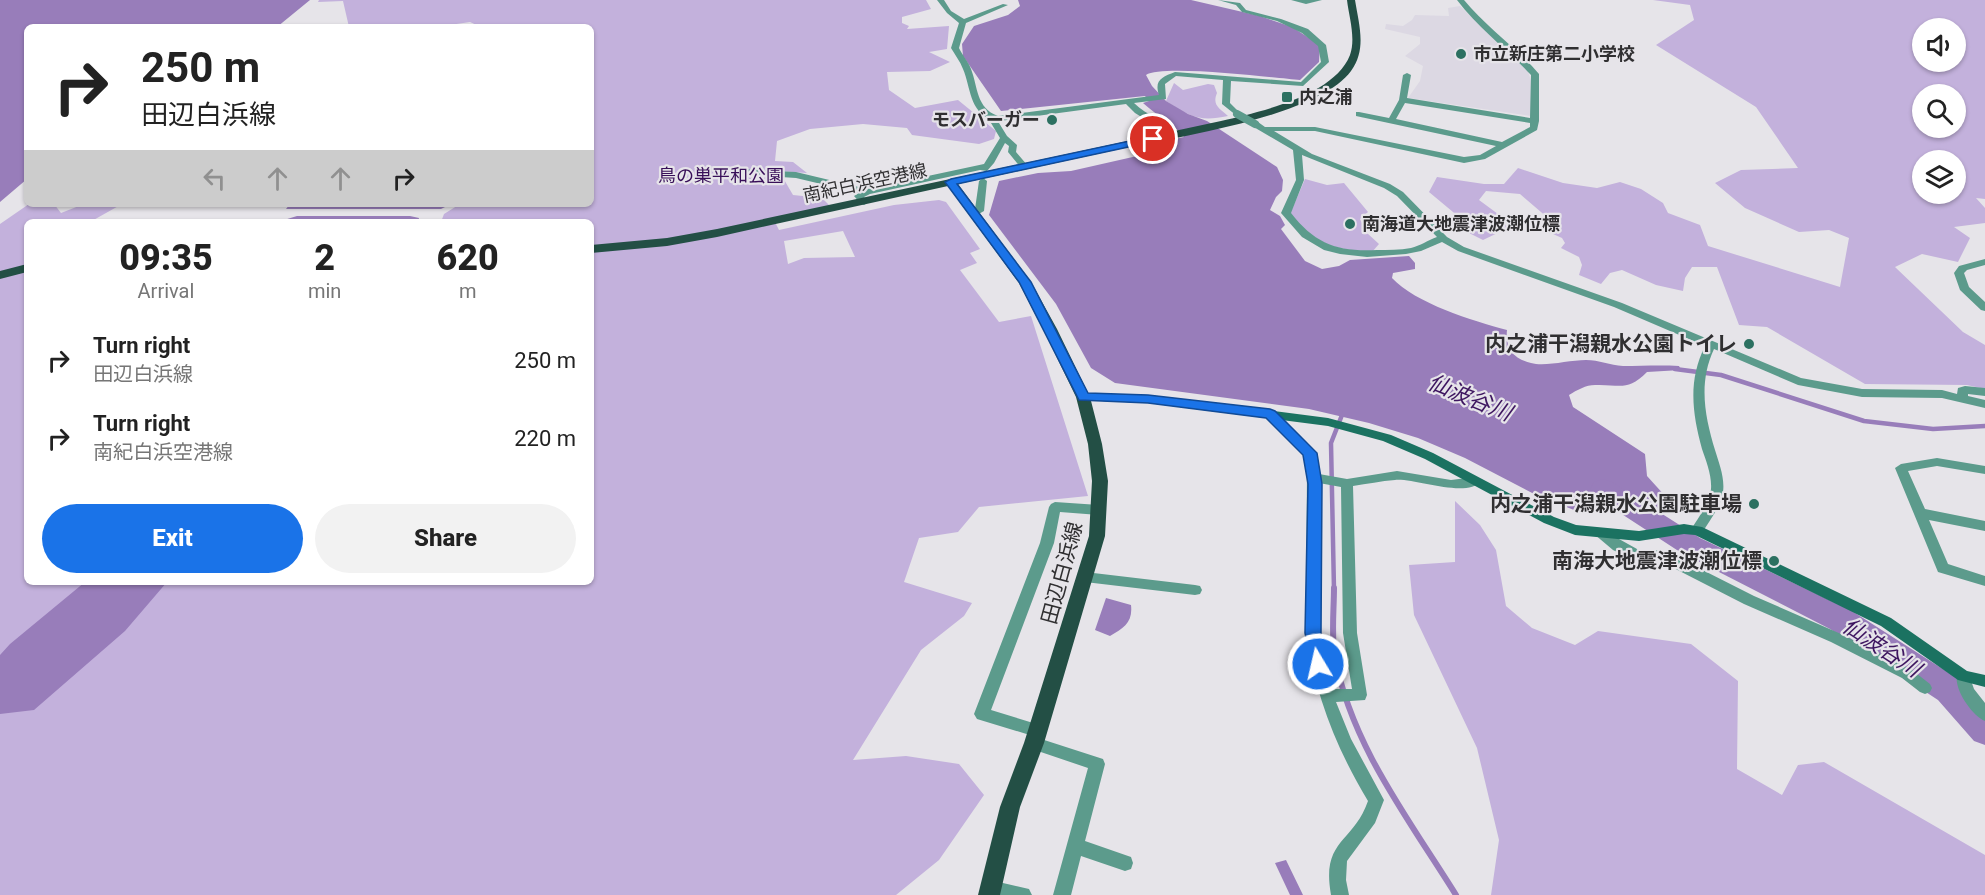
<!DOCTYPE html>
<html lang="en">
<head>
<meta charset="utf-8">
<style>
  body { margin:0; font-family:Roboto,"Noto Sans JP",sans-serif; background:#f2f2f2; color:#222; height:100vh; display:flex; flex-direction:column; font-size:22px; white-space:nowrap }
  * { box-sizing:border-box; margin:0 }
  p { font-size:20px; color:#767676 }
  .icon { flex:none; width:33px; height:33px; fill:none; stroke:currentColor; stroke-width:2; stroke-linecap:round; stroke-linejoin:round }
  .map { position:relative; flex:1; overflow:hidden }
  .side { position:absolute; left:24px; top:219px; width:570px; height:366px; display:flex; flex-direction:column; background:#fff; border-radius:9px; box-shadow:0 2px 4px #0004 }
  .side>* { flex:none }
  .hud { position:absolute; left:24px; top:24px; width:570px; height:183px; border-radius:9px; box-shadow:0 2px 4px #0004; background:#fff; color:#222; overflow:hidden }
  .buttons { position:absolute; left:1912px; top:18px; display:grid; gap:12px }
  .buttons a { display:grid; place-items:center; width:54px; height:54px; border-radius:50%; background:#fff; box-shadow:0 2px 4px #0004; font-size:30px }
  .pin { position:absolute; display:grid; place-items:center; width:51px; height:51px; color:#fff; margin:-26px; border:3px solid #fff; border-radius:50%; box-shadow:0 2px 6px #0007 }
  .me { position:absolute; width:66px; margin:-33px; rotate:351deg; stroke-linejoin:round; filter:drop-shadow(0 0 4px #0008) }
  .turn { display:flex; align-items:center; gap:21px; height:126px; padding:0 18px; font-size:27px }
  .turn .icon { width:78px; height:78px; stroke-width:2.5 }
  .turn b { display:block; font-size:42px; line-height:51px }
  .lanes { display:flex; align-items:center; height:57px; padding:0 18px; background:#0003; justify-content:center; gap:30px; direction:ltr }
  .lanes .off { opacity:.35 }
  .eta { display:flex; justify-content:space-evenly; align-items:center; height:102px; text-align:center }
  .eta b { font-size:36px; font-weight:800; line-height:42px }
  .button { display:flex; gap:12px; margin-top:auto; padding:12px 18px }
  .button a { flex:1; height:69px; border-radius:36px; background:#1a73e8; color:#fff; font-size:24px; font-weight:800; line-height:69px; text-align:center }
  .button a+a { background:#f2f2f2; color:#222 }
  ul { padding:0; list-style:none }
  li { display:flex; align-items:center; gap:18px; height:78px; padding:0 18px }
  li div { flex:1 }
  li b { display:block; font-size:22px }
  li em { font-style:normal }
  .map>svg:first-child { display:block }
  .built { fill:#dcd8e3 }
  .green { fill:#c3b1dc; fill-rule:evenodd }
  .water { fill:#987dba }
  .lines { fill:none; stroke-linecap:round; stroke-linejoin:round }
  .stream-far1 { stroke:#987dba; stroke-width:4.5 }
  .stream { stroke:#987dba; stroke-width:6 }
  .river { fill:#987dba; fill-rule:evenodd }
  .street { fill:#5c9b8c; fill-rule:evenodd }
  .secondary { fill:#1b7261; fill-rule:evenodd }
  .primary { fill:#234f45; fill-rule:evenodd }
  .street-bridge { stroke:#5c9b8c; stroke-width:8 }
  .route { fill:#1a73e8; stroke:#114b97; stroke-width:1.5 }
  .poi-dot { fill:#2c7061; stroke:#e6e4e9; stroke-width:2 }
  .labels { text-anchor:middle; stroke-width:4.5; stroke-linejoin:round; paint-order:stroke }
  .far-poi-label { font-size:18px; font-weight:bold; fill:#302f31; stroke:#e6e4e9; text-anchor:start }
  .far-park-label { font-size:18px; fill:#380f59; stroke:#e6e4e9 }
  .far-street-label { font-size:18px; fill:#302f31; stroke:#e6e4e9 }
  .poi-label { font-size:21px; font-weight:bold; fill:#302f31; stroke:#e6e4e9; text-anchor:end }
  .street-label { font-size:21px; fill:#302f31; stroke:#e6e4e9 }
  .water-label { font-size:22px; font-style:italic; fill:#3e1660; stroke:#e6e4e9 }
</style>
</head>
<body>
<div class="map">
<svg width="1985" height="895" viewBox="0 0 1985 895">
  <rect width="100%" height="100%" fill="#e6e4e9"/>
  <path class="built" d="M1460,6L1510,53L1507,54L1517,59L1528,71L1531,81V116L1408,98L1420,81L1423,66L1405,56L1420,44V37L1385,29L1386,24L1403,26L1412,20L1415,15L1449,16L1448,8Z"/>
  <path class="green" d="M319,0H926L931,9L902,17V23L909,26L907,29L949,26L947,49L929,52L950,62L930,71L887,72L889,90L915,108L958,100L996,131L994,139L979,144L912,135L907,128L863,124L810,129L777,141L775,161L793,162L807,173L779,171L793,195L822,198L830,206L773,218L779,230L894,205L939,200L946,202L980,249L970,253L977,263L960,270L999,322L1031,316L1088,496L979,507L958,532L919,538L904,582L972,603L964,616L921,650L853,760L906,756L959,764L984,795L939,860L896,895H0V224L29,204H54L61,213L84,204H122L90,222H27V582H591V222H441L444,214L460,204H591V27H481L470,22L436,27H349L343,1L318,2ZM843,231L855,257L804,258L788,264L784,241Z
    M1653,0H1985V199L1976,198L1985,208V223L1954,227L1970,238L1958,262L1922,254L1895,267L1963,332L1985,345V389L1967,385L1865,384L1767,327L1739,325L1717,267H1692L1685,278L1683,291L1656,285L1622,270L1610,273L1601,284L1579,275L1582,265L1579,257L1561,248L1565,243L1562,238L1544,230L1549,227L1548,218L1520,194L1486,191L1479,200L1498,214L1508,228L1483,240L1451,224L1459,217L1429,192L1437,177L1484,184H1504L1518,168L1563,183L1597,188L1620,182L1641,189L1663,203L1668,213L1700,225L1708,246L1840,287L1849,238L1829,230L1799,232L1745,208L1715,183L1741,170L1798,168L1756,107L1656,45L1694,20L1690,5ZM1923,28H1956V62H1923ZM1923,94H1956V128H1923ZM1923,160H1956V194H1923Z
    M1174,83L1183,90L1208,84L1214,85L1217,93C1212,105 1219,108 1228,116C1200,122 1190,117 1166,101Z
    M1305,179L1327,185L1344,183L1368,212L1360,219L1367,233L1379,244L1372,252C1331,249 1319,246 1290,214Z
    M1455,501L1480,525L1496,550L1506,606L1532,628L1575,645L1598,631L1691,644L1738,681L1737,769L1782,795L1798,765L1824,762L1985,855V895H1491L1499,840L1477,748L1414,615L1409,565L1455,562Z"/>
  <path class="water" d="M0,0H310L277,27H27V179L0,202Z
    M1018,0H1191L1260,16L1292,27L1320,45L1319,62L1300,80C1274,78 1163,64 1146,75L1152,86L1166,101L1188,114L1207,121L1277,167L1283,180L1282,191L1276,197L1270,210L1280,216L1285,225L1281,229L1305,261L1322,269L1339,266L1350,260L1409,256L1415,263V269L1393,273L1392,278C1415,303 1473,321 1507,330C1505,347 1513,359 1531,363C1545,367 1569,360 1586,360C1599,360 1610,365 1623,366C1641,366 1660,365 1679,366L1681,370L1647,372C1627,392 1620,384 1595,385C1586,385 1577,390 1569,395L1573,407L1645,454L1647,476L1676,508L1574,510L1536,495L1465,458L1418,438L1369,423L1309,409L1115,383L1091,368L1056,304L989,215L999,181L1038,173L1071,171L1146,154L1170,140L1184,137C1172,122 1157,116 1143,103L1149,101L1145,96L1001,111L963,56L962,44L974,26L1008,15L1020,6Z
    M290,204H451L441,209H286Z
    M297,216H410L419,218L418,222L284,220Z
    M85,582H167L125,631L34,710L0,714V655L10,644Z
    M1106,598L1131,605C1133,622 1124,628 1110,636L1095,630Z
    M1286,860L1303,895H1290L1275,863Z"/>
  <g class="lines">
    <path class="stream-far1" d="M1675,369L1721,375L1864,421L1933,429L1985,426
      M1334,590L1331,443L1342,415L1340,412"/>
    <path class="stream" d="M1334,588C1334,610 1331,636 1335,657C1351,745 1410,821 1456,895"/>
    <path class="river" d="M1603,479L1612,482L1700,538L1852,611L1960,680L1985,708V745L1974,741L1938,700L1830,629L1680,552L1594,496L1590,489L1594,482Z"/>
    <path class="street" d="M937,0H944L951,11L964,19L1003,4L1008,5L966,23L959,48C962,55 968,61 971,69C978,87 976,108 998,116L1159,95C1154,80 1162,77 1175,72L1301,82L1321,62L1318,46L1302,33L1277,21L1242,12L1236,5L1218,0L1240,3L1246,10L1281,19L1308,29L1326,45L1329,62L1303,86L1231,81L1230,103L1241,114L1237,116L1222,104L1223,80L1176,76L1165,84L1166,99L1134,103C1147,116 1166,121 1178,134L1174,137L1135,113L1126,104L1000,121L999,123L1007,136L1017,145L1016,152L1028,166L1027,168H1021L1008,152L1009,146L1005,143L994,163L987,171L980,170L870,194L864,197L869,202L864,205L861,204L854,196L859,193L796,178L737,174L736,172L740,169L796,172L867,189L984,164L1000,138L991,123L992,120C969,111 971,88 963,69C960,61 955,55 951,48L959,23L947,13Z
      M1291,0H1322L1306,4Z
      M1457,0H1464C1486,27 1516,47 1539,74V121L1537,130L1485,159L1464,163L1315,131H1274L1312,154L1390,184L1403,192L1447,237L1464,247L1622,303L1801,378L1862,389L1942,390L1957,394L1958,388L1965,386L1985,388V396L1968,394V396L1985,400V408L1942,398L1862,397L1798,385L1714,349C1698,383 1705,417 1715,450C1719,463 1725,478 1723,492C1721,507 1709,521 1702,533H1692L1691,530C1698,517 1710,504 1711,489C1712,475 1706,461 1702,449C1692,413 1688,380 1705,346L1614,307L1458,251L1442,242L1421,251L1406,254L1367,257L1340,254L1324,250L1302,237L1281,213L1296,180L1293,150L1252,126V122H1258L1265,127H1315L1464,157L1480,155L1496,146L1356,116V112H1359L1389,118L1399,100L1403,75L1407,73L1411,75L1407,98L1530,118L1531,75C1507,49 1478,28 1457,0ZM1405,103L1530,123V127L1502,142L1396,119ZM1302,155L1384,188L1397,196L1437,237C1428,240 1420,246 1411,248C1400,250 1388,250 1377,250C1338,252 1315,244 1291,213L1304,180Z
      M983,178L987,181L984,211L977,215H971V211L975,209L979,181Z
      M1985,259V265L1967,270L1964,273L1969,287L1985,302V311L1981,310L1960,290L1954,273L1959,266Z
      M1270,410L1274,411L1314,450L1319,466V474L1347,479L1397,471L1451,480L1475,477L1481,481C1467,499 1415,478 1395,480C1381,481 1367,484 1353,486L1357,633L1367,695L1365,700L1336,702L1351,739L1384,800L1375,823L1347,861L1346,880L1349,895H1331C1321,839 1353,844 1368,801C1336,748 1315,694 1306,633L1307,466L1304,455L1266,417L1264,414ZM1319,483L1341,487L1343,633L1352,689H1332L1320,633Z
      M1937,458L1985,466V474L1937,466L1908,471L1925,509L1985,521V531L1929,520L1948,564L1985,576V586L1938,572L1895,468L1901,464Z
      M1055,502L1099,505L1103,507L1105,510L1103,513L1099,515L1060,512L1054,543L991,710L1043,726L1046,731L1043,736L1038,738L1103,759L1105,764L1085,841L1131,857L1133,863L1131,869L1125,871L1081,856L1071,895H1053L1088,768L1029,748L1026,743L1029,738L1033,736L977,719L974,714L1040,543L1049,507L1051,504Z
      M1601,529L1637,549L1665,551L1754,596L1841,634L1912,670L1930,684L1932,688L1930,692L1925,694L1920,692L1902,678L1831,642L1744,604L1658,560L1630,558L1613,550L1594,534L1596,531Z
      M1085,572L1195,585L1200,586L1202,590L1200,594L1195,595L1085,582L1080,581L1078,577L1080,573Z
      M1963,670L1968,672L1974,689L1985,703V721C1972,716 1951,686 1958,672Z
      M990,880L1029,889L1032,895H986L981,888L984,882Z"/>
    <path class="secondary" d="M1083,393L1148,395L1328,418L1391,435L1433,453L1554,517L1576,525L1639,531L1684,524L1702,527L1891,618L1967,671L1985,675V687L1958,680L1881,626L1695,535L1684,534L1639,541L1575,535L1544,523L1425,459L1383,441L1328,426L1148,403L1079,400L1077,397Z"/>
    <path class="primary" d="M1347,0H1355C1359,25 1367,49 1351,71C1317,117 1175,137 1120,149C1066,161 1012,172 958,184L1031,282L1057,329L1090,397L1102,444L1108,481L1105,536L1044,743L1020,807L1000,895H978L1000,807L1024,743L1089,536L1092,481L1088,444L1076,397L1043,329L1019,283L948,186L717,237L667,246L591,253V245L667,238L717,229L1221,121C1259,112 1334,96 1350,55C1356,38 1349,17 1347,0Z
      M27,264V272L0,279V271Z"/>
    <path class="street-bridge" d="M1237,114L1255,124"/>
  </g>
  <path class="route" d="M1153,136L1158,139L1156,141L957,184L1031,282L1088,393L1148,395L1270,409L1275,411L1317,453L1322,484L1321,633L1326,664L1324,669L1318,671L1312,669L1305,633L1308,484L1303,455L1266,418L1148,403L1079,400L1019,282L945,182L951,179Z"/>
  <g class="poi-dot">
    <circle cx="1461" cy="54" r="6"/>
    <rect x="1281" y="91" width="12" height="12" rx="3"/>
    <circle cx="1052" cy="120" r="6"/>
    <circle cx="1350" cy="224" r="6"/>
    <circle cx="1749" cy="344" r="6"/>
    <circle cx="1754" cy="504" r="6"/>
    <circle cx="1774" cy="561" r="6"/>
  </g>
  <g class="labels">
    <g class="far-poi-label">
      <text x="1473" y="60">市立新庄第二小学校</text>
      <text x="1299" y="103">内之浦</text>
      <text x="1040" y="126" text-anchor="end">モスバーガー</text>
      <text x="1362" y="230">南海道大地震津波潮位標</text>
    </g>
    <g class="far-park-label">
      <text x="721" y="182">鳥の巣平和公園</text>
    </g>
    <g class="far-street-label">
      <text transform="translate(865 183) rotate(-12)" y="6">南紀白浜空港線</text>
    </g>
    <g class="poi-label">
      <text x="1737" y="351">内之浦干潟親水公園トイレ</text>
      <text x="1742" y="511">内之浦干潟親水公園駐車場</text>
      <text x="1762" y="568">南海大地震津波潮位標</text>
    </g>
    <g class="street-label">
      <text transform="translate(1062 573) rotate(-75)" y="7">田辺白浜線</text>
    </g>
    <g class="water-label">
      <text transform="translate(1470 397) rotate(22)" y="8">仙波谷川</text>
      <text transform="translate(1882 647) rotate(33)" y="8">仙波谷川</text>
    </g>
  </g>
</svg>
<div class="buttons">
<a><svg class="icon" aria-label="sound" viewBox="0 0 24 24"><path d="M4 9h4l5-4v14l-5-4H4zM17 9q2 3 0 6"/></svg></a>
<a><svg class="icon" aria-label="search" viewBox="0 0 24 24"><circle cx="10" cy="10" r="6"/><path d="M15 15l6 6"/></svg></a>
<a><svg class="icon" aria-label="layers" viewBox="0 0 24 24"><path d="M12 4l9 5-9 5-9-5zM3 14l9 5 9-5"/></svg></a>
</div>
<div class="pin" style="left:1153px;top:139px;background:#d93025"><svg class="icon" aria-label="arrive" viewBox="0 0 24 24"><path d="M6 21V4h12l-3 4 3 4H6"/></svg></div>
<svg class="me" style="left:1318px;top:664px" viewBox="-20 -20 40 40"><circle r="17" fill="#1a73e8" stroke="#fff" stroke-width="3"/><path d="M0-11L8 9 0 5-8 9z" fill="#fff"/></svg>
<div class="hud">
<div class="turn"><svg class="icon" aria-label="right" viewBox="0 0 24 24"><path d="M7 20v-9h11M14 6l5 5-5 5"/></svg><div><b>250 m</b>田辺白浜線</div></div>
<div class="lanes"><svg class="icon off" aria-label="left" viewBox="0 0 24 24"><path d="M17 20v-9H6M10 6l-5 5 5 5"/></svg><svg class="icon off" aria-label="ahead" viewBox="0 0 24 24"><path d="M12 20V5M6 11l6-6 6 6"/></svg><svg class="icon off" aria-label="ahead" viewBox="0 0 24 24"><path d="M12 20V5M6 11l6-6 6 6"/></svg><svg class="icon" aria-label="right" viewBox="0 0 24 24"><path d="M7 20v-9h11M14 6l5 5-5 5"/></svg></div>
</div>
<section class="side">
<div class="eta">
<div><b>09:35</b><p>Arrival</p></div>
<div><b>2</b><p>min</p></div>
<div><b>620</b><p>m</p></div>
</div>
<ul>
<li><svg class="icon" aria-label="right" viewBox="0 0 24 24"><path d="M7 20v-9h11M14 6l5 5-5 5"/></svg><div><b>Turn right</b><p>田辺白浜線</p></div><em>250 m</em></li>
<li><svg class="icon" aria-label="right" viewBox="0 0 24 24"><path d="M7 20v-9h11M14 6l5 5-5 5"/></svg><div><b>Turn right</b><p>南紀白浜空港線</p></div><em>220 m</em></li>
</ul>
<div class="button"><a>Exit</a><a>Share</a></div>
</section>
</div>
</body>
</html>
